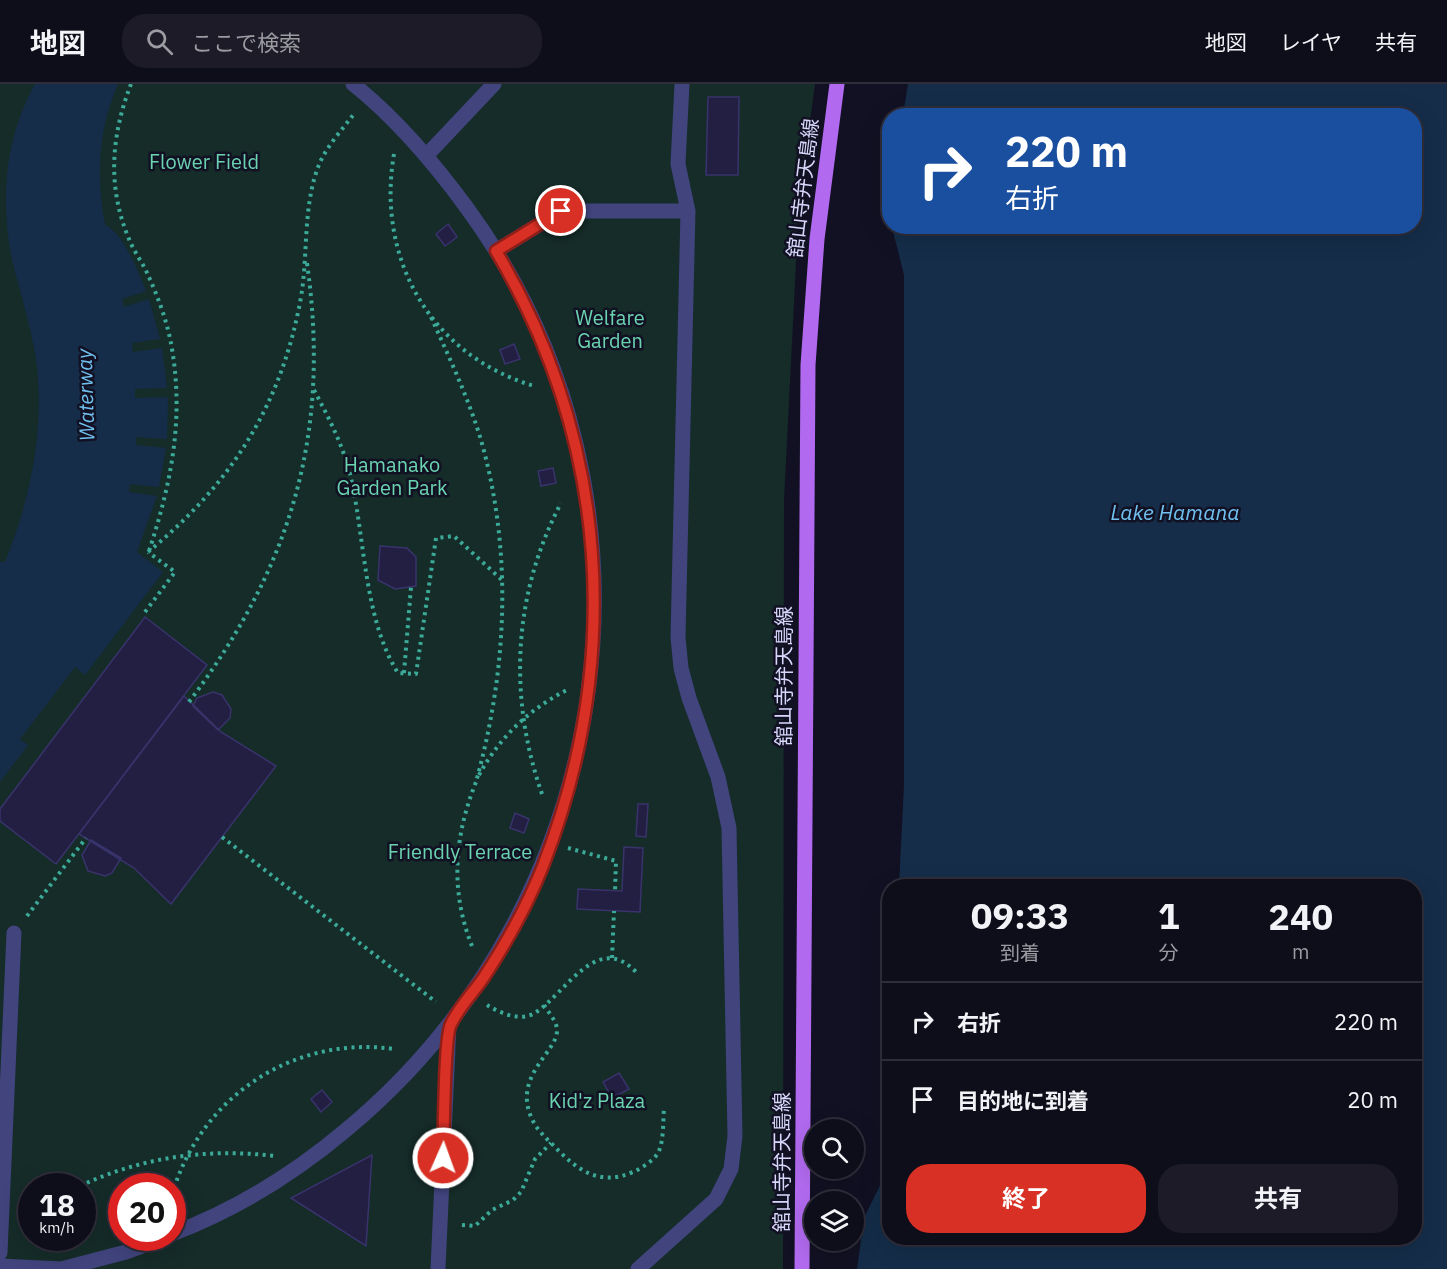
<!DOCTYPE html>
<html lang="ja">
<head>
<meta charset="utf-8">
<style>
  body { margin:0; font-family:"IBM Plex Sans","Noto Sans JP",sans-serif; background:#1c1b27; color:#f1f3f6; height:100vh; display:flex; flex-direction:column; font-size:22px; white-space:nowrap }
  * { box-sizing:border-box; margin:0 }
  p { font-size:20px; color:#9b9ca2 }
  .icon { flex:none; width:33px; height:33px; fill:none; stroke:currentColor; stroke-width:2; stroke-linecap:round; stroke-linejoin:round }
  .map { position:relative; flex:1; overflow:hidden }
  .details { position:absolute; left:882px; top:795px; width:540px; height:366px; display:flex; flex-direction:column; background:#0e0d1a; border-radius:24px; box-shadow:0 6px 24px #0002,0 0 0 2px #2e2d39 }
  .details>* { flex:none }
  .banner { position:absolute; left:882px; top:24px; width:540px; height:126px; border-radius:24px; box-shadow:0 6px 24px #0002,0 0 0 2px #2e2d39; background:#1a4fa0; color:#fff; overflow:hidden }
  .buttons { position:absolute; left:804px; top:1035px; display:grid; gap:12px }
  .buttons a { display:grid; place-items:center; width:60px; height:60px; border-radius:50%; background:#0e0d1a; box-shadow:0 6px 24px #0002,0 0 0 2px #2e2d39; font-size:30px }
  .speed { position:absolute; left:18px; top:1089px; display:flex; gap:12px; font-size:30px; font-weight:700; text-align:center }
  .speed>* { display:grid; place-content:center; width:78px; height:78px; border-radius:50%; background:#0e0d1a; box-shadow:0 6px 24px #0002,0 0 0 2px #2e2d39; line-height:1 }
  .speed small { font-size:15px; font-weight:400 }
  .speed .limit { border:9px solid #d22; background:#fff; color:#111 }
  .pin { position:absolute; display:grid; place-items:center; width:51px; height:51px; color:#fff; margin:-26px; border:3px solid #fff; border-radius:50%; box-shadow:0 2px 6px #0007 }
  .me { position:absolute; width:66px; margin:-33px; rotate:2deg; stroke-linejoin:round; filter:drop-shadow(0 0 4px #0008) }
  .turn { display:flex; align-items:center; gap:21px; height:126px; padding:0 24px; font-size:27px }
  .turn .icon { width:78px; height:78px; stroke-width:2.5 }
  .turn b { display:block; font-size:42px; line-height:51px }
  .eta { display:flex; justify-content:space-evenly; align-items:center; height:102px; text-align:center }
  .eta b { font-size:36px; font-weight:700; line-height:42px }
  .action { display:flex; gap:12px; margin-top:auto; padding:12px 24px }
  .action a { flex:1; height:69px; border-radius:24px; background:#d93025; color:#fff; font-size:24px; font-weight:700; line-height:69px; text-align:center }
  .action a+a { background:#1c1b27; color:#f1f3f6 }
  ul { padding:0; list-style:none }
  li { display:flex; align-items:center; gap:18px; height:78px; padding:0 24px; border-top:2px solid #2e2d39 }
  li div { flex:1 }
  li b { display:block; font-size:22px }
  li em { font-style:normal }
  header { display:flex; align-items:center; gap:36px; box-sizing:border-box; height:84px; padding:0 30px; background:#0e0d1a; border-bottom:2px solid #2e2d39 }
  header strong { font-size:28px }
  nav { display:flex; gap:33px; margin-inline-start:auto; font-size:21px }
  .search { width:420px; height:54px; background:#1c1b27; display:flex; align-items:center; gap:15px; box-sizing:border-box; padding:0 21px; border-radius:24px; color:#9b9ca2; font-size:22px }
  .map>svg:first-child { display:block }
  .green { fill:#152c29; fill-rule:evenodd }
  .water { fill:#152d49 }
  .building { fill:#231f42; stroke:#39336c; stroke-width:1.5 }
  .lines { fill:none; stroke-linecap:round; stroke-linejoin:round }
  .path { stroke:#3caa99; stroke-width:4; stroke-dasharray:3 4.5; stroke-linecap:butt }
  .minor { stroke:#41447d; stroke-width:15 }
  .major { stroke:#b16aef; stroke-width:15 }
  .route-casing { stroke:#8d1f18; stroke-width:15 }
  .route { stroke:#d93025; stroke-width:10 }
  .labels { text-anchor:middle; stroke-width:5; stroke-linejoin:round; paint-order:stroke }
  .park-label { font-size:20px; fill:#6ad3b0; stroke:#121123 }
  .street-label { font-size:20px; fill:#d8d7fb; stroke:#121123 }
  .water-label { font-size:21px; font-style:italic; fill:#70c0f0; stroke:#121123 }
</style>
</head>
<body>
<header>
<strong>地図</strong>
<div class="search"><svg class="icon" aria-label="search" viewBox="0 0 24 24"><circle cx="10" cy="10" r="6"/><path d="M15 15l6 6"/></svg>ここで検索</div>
<nav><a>地図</a><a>レイヤ</a><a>共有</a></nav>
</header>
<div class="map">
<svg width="1447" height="1185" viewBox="0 0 1447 1185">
  <rect width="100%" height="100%" fill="#121123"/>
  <path class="green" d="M0,0H815L799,119L784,416L783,1185H0ZM32,1102H82V1154H32ZM122,1102H172V1154H122Z"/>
  <path class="water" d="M35,0H118C98,45 96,93 105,141C123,148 139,189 146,207L122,215L124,223L149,215L160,255L132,259L133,268L162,264L167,304L135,305V314L168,313L167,355L136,353V361L166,364L159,403L130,400L129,408L157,412L137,468L163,488L85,591L75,583L20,655L28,661L0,698V478H5C30,416 44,350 37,282C32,245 21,212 12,176C0,116 5,54 35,0Z
    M908,0H1447V1185H857L864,1134L889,1083L890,1154H1414V802H899L904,701V191L892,143L1414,142V32L903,31Z"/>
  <path class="building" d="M708,13H739L738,91H706Z
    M448,140L457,153L445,162L436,150Z
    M514,260L520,275L505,280L500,266Z
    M553,384L556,399L541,402L538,387Z
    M380,462L407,464L416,473V502L395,505L378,496Z
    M145,533L207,581L56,780L0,737V725Z
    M213,608L222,611L231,625L230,634L218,646L193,622L197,614Z
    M184,612L221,648L276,682L171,820L134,784L79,750Z
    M638,720H648L646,753L636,752Z
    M515,729L529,735L524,749L510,744Z
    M91,756L121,774L112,789L105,792L88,787L82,771Z
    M624,763L643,764L640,828L577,825L578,805L622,807Z
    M619,989L629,1005L612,1014L603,998Z
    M322,1006L332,1018L321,1028L311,1015Z
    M372,1071L366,1162L291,1114Z"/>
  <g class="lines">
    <path class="path" d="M131,0C111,52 107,103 129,155C134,168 143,179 148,191C159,215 168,240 172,265C184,336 171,400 149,467
      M394,70C376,174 430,271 534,302
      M431,233C449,273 468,313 481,356C513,469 507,586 476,698
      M314,306C330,336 345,365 352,399C365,459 365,537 398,589L416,590L436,454L454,452L502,496
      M148,468C232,399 282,320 301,213C308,172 303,126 317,86C324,65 341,47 354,30
      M145,528L175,488L148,468
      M404,589L411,503
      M189,618C292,481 331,349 307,179
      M479,691C499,654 529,625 567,606
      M542,710C508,613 513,510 561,419
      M222,753L436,918
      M568,764L616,777L615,807
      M27,832L86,754
      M472,862C450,807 454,753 476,698
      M612,874L614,827
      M487,921C500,929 520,938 535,929C566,909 597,847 636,888
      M544,921C548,928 556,936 557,945C559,968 510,992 533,1037C538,1047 546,1054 554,1062C576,1085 599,1103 633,1088C642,1084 653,1077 658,1069C664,1058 663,1036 664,1024
      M80,1102C142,1073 207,1064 275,1072
      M172,1111C200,1013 293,951 394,965
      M24,1137L32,1132
      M462,1141L475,1142L492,1126L513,1116L521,1108L535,1075L551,1059"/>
    <path class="minor" d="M426,72L494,0
      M496,167L561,127H688
      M172,1150C235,1126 295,1089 346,1046C619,820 678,412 467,124C434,79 397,35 353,0
      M0,1169L14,849
      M0,1182L62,1185
      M61,1185L126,1168L164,1154
      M438,1185L449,941
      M638,1185L716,1115L731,1085L735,1052L729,744L718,693L689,614L681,584L678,553L688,127L678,80L682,0"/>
    <path class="major" d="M802,1185L808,281L817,155L837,0"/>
  </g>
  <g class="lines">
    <g class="route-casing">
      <path id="route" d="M443,1074C444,1052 444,952 451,940C459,923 474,908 484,893C507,858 528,820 543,782C623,576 609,358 496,167L561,127"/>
    </g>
    <use href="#route" class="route"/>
  </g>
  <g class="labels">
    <g class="park-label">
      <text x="204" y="85">Flower Field</text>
      <text x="610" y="241">Welfare<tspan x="610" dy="23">Garden</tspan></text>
      <text x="392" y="388">Hamanako<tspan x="392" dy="23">Garden Park</tspan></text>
      <text x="460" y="775">Friendly Terrace</text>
      <text x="597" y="1024">Kid'z Plaza</text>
    </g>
    <g class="street-label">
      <text transform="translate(803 104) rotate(-83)" y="7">舘山寺弁天島線</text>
      <text transform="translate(784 592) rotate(-90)" y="7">舘山寺弁天島線</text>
      <text transform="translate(782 1078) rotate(-90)" y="7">舘山寺弁天島線</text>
    </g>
    <g class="water-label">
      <text transform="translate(86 311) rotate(-92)" y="7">Waterway</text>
      <text x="1175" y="436">Lake Hamana</text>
    </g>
  </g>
</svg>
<div class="buttons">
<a><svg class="icon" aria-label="search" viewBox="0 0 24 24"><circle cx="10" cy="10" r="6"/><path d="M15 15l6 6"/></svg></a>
<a><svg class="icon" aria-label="layers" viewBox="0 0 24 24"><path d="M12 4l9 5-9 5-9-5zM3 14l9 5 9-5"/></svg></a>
</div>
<div class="speed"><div>18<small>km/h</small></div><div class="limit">20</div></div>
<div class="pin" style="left:561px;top:127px;background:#d93025"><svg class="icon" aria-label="arrive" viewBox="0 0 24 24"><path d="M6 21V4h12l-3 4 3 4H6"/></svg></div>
<svg class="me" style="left:443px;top:1074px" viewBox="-20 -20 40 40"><circle r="17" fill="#d93025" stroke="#fff" stroke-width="3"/><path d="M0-11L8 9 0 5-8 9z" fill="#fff"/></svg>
<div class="banner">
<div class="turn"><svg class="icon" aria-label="right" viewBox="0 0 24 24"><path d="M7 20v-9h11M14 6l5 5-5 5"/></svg><div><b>220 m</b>右折</div></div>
</div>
<section class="details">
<div class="eta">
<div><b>09:33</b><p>到着</p></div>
<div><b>1</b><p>分</p></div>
<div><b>240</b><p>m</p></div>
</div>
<ul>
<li><svg class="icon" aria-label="right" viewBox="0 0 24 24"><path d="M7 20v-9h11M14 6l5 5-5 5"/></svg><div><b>右折</b></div><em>220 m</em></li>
<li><svg class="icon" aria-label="arrive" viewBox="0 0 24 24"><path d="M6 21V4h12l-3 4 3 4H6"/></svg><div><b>目的地に到着</b></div><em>20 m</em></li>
</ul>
<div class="action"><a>終了</a><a>共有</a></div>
</section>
</div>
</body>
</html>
